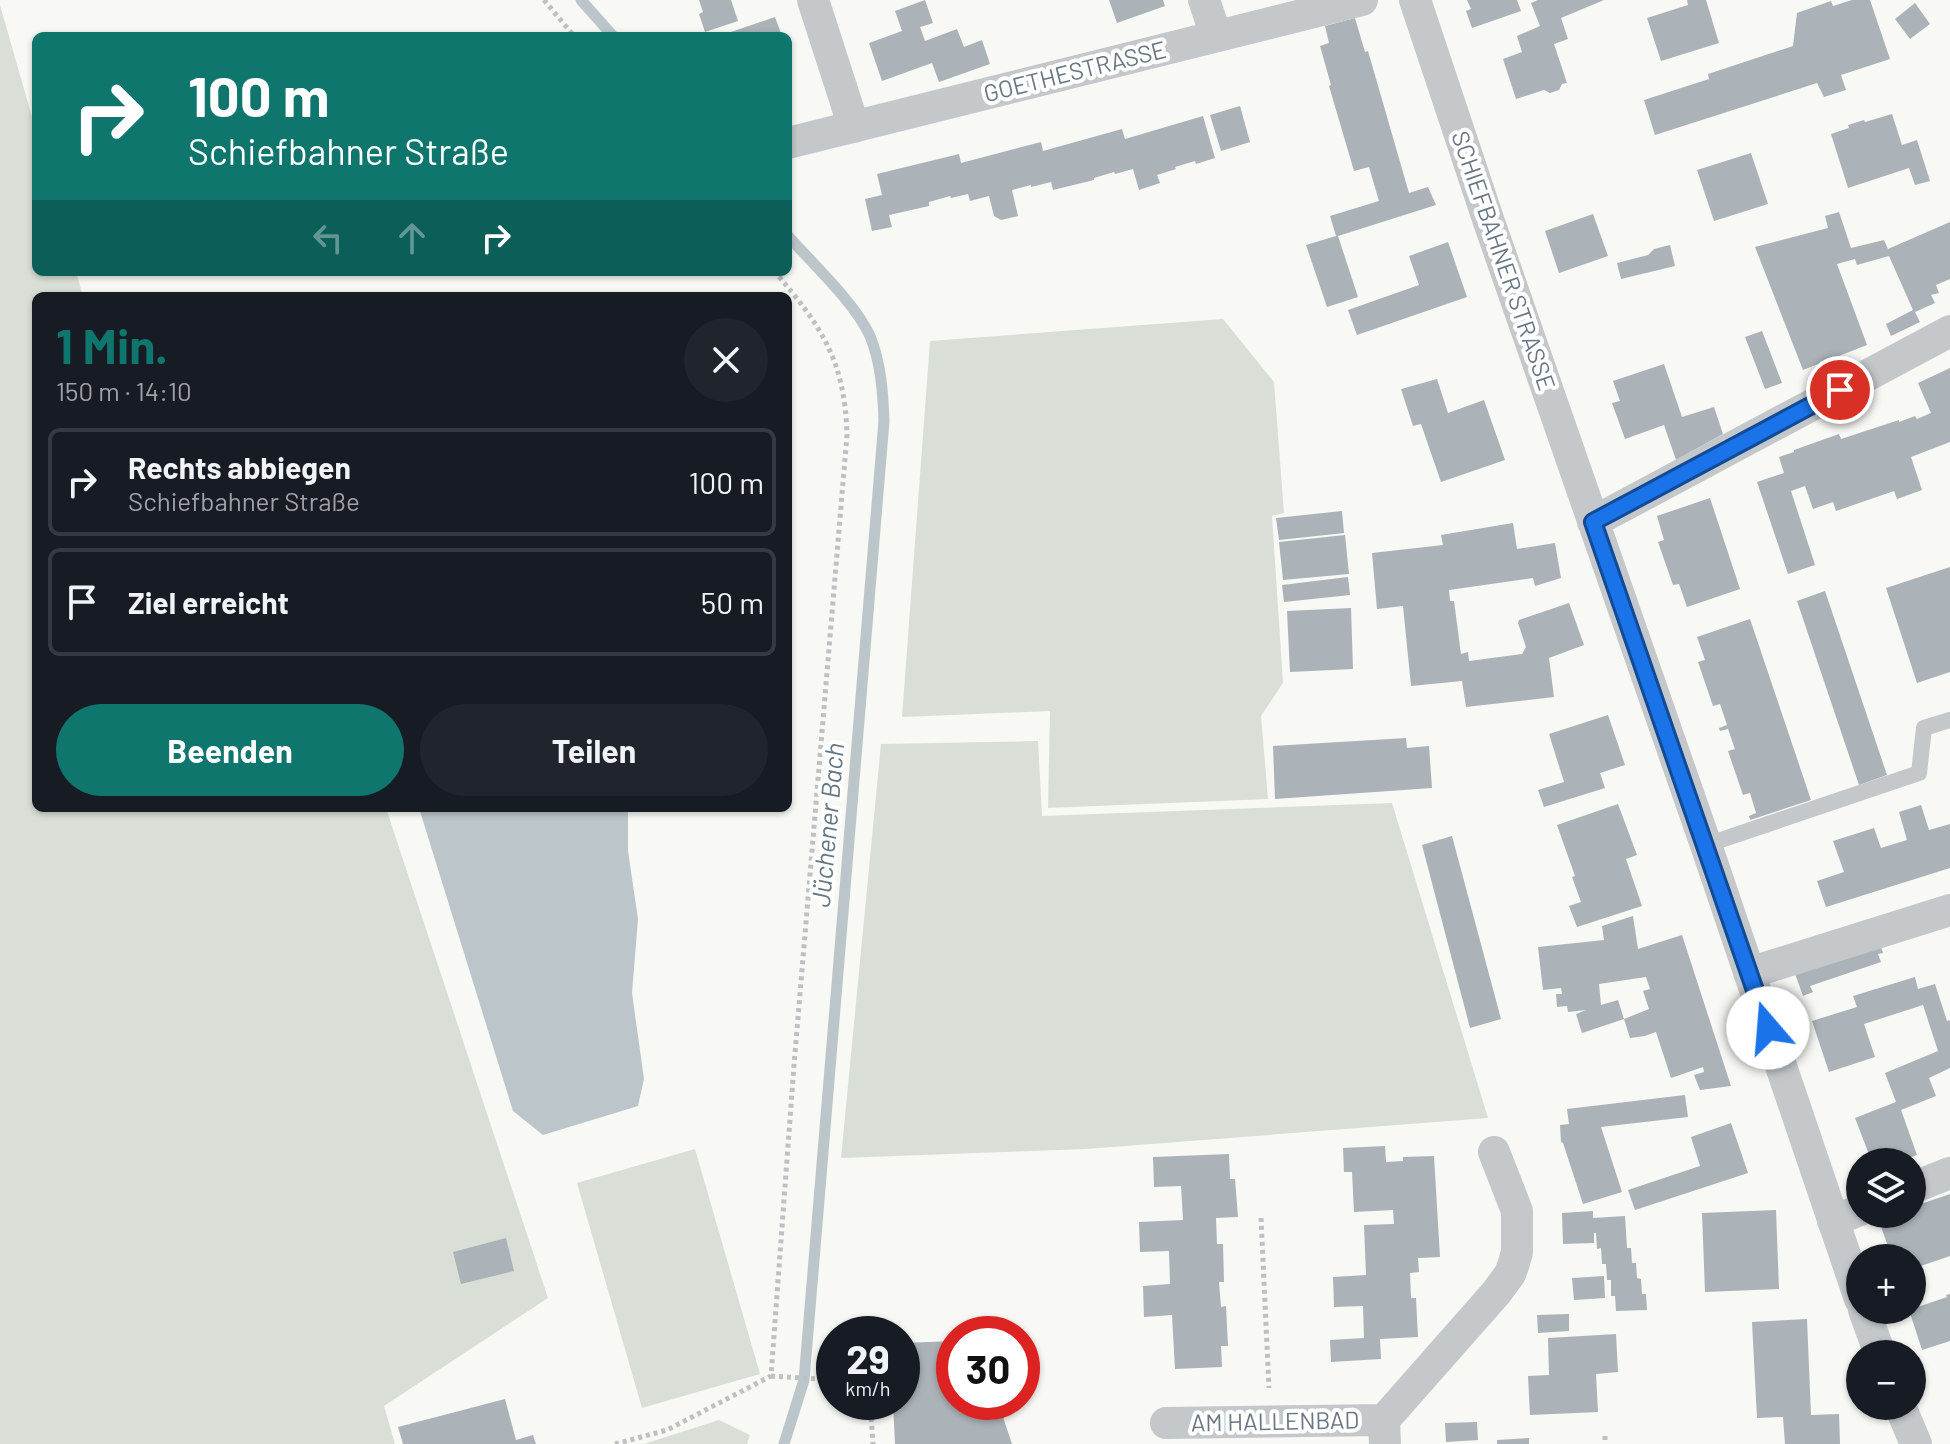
<!DOCTYPE html>
<html lang="de">
<head>
<meta charset="utf-8">
<style>
  body { margin:0; font-family:Barlow,sans-serif; background:#20242c; color:#f1f3f6; height:100vh; display:flex; flex-direction:column; font-size:30px; white-space:nowrap }
  * { box-sizing:border-box; margin:0 }
  p { font-size:26px; color:#9ea1a6 }
  .icon { flex:none; width:44px; height:44px; fill:none; stroke:currentColor; stroke-width:2; stroke-linecap:round; stroke-linejoin:round }
  .map { position:relative; flex:1; overflow:hidden }
  .drawer { position:absolute; left:32px; top:292px; width:760px; height:520px; display:flex; flex-direction:column; background:#171b24; border-radius:12px; box-shadow:0 2px 6px #0004 }
  .drawer>* { flex:none }
  .banner { position:absolute; left:32px; top:32px; width:760px; height:244px; border-radius:12px; box-shadow:0 2px 6px #0004; background:#0f766e; color:#fff; overflow:hidden }
  .fabs { position:absolute; left:1846px; top:1148px; display:grid; gap:16px }
  .fabs a { display:grid; place-items:center; width:80px; height:80px; border-radius:50%; background:#171b24; box-shadow:0 2px 6px #0004; font-size:40px }
  .speed { position:absolute; left:816px; top:1316px; display:flex; gap:16px; font-size:40px; font-weight:700; text-align:center }
  .speed>* { display:grid; place-content:center; width:104px; height:104px; border-radius:50%; background:#171b24; box-shadow:0 2px 6px #0004; line-height:1 }
  .speed small { font-size:20px; font-weight:400 }
  .speed .limit { border:12px solid #d22; background:#fff; color:#111 }
  .pin { position:absolute; display:grid; place-items:center; width:68px; height:68px; color:#fff; margin:-34px; border:4px solid #fff; border-radius:50%; box-shadow:0 2px 8px #0007 }
  .me { position:absolute; width:88px; margin:-44px; rotate:342deg; stroke-linejoin:round; filter:drop-shadow(0 0 6px #0008) }
  .turn { display:flex; align-items:center; gap:28px; height:168px; padding:0 24px; font-size:36px }
  .turn .icon { width:104px; height:104px; stroke-width:2.5 }
  .turn b { display:block; font-size:56px; line-height:68px }
  .lanes { display:flex; align-items:center; height:76px; padding:0 24px; background:#0003; justify-content:center; gap:40px; direction:ltr }
  .lanes .off { opacity:.35 }
  .round { display:grid; place-items:center; flex:none; width:84px; height:84px; border-radius:42px; background:#20242c }
  .headline { display:flex; align-items:center; justify-content:space-between; height:136px; padding:0 24px }
  h1 { font-size:48px; font-weight:700; line-height:60px; color:#0f766e }
  .primary-button { display:flex; gap:16px; margin-top:auto; padding:16px 24px }
  .primary-button a { flex:1; height:92px; border-radius:48px; background:#0f766e; color:#fff; font-size:32px; font-weight:700; line-height:92px; text-align:center }
  .primary-button a+a { background:#20242c; color:#f1f3f6 }
  ul { padding:0; list-style:none }
  li { display:flex; align-items:center; gap:24px; height:108px; margin:0 16px 12px; padding:0 8px; border:4px solid #363941; border-radius:12px }
  li div { flex:1 }
  li b { display:block; font-size:30px }
  li em { font-style:normal }
  .map>svg:first-child { display:block }
  .green { fill:#d9dfd6 }
  .water { fill:#bcc6ca }
  .lines { fill:none; stroke-linecap:round; stroke-linejoin:round }
  .stream { stroke:#bcc6ca; stroke-width:11 }
  .building { fill:#abb2b8 }
  .path { stroke:#bec0c2; stroke-width:5; stroke-dasharray:4 4; stroke-linecap:butt }
  .lane { stroke:#c4c8cb; stroke-width:16 }
  .street { stroke:#c4c8cb; stroke-width:32 }
  .route-casing { stroke:#114b97; stroke-width:20 }
  .route { stroke:#1a73e8; stroke-width:14 }
  .labels { text-anchor:middle; stroke-width:8; stroke-linejoin:round; paint-order:stroke }
  .street-label { font-size:24px; fill:#687785; stroke:#fff }
  .water-label { font-size:26px; font-style:italic; fill:#647881; stroke:#fff }
</style>
</head>
<body>
<div class="map">
<svg width="1950" height="1444" viewBox="0 0 1950 1444">
  <rect width="100%" height="100%" fill="#f8f8f5"/>
  <path class="green" d="M0,5L36,131V272H76L83,296H36V808H386L548,1298L384,1406L395,1444H0Z
    M1223,319L1274,382L1284,513L1272,516L1283,683L1261,716L1268,799L1048,808L1050,711L902,717L930,341Z
    M1038,741L1042,816L1392,803L1488,1118L1086,1149L841,1158L881,744Z
    M695,1149L760,1374L642,1408L577,1183Z
    M719,1420L750,1435L747,1444H644Z"/>
  <path class="water" d="M419,808H628V851L638,919L632,993L644,1079L638,1106L543,1135L513,1111Z"/>
  <g class="lines">
    <path class="stream" d="M581,0L613,36
      M784,1444L804,1380L884,421C883,393 881,363 870,336C855,303 813,264 788,236"/>
  </g>
  <path class="building" d="M699,0H731L738,21L705,32L699,14L703,12Z
    M925,0L933,23L920,27L925,41L957,29L964,47L982,40L990,64L939,82L932,63L882,81L869,43L902,31L895,11Z
    M1109,0H1163L1165,6L1117,23Z
    M1467,0H1517L1521,11L1472,28L1466,11L1471,9Z
    M1538,0H1604L1561,18L1568,39L1554,44L1567,83L1562,84L1559,90L1550,93L1544,90L1516,99L1503,59L1522,52L1517,36L1540,26L1531,3Z
    M1687,0H1706L1719,43L1661,61L1647,18L1688,5Z
    M1852,0H1870L1890,59L1841,75L1846,90L1824,97L1817,83L1655,135L1644,100L1709,79L1708,74L1711,73L1793,46L1797,13L1831,1L1833,6Z
    M1915,3L1930,24L1910,39L1895,19Z
    M775,17L782,36H729L728,33Z
    M1355,18L1365,52L1368,51L1409,193L1428,187L1436,205L1338,236L1358,297L1327,307L1306,245L1336,236L1330,216L1379,201L1369,167L1354,171L1329,86L1331,85L1320,46L1329,43L1325,26Z
    M1240,106L1250,142L1221,151L1210,115Z
    M1892,114L1902,145L1917,140L1930,181L1915,185L1909,168L1848,188L1831,134L1849,128L1848,125L1864,120L1865,122Z
    M1203,116L1215,158L1196,164L1195,161L1175,167L1176,169L1157,175L1160,183L1139,190L1133,169L1115,174L1114,172L1094,178V180L1053,190L1051,182L1031,187V185L1012,190L1018,216L1001,220L994,216L989,196L970,201L968,194L951,198L950,196L929,202V206L889,215L892,227L872,231L865,199L882,195L877,174L959,154L961,163L1041,142L1043,151L1122,129L1125,139Z
    M1751,153L1768,204L1714,221L1697,170Z
    M1839,212L1851,248L1884,240L1888,249L1950,222V279L1936,285L1939,293L1931,295L1935,303L1915,312L1920,322L1891,336L1886,324L1913,310L1889,256L1857,265L1855,259L1837,264L1867,345L1803,370L1755,247L1828,228L1825,216Z
    M1593,214L1608,256L1559,273L1545,231Z
    M1448,242L1467,297L1357,335L1348,310L1419,285L1409,256Z
    M1670,245L1675,266L1621,279L1617,263L1648,255L1654,249Z
    M1762,331L1782,383L1765,389L1745,337Z
    M1664,364L1682,417L1714,407L1723,434L1676,460L1664,425L1625,439L1612,403L1620,401L1613,381Z
    M1950,368V442L1911,457L1922,490L1897,499L1894,491L1836,511L1833,502L1813,509L1805,486L1791,491L1815,565L1788,574L1757,482L1784,473L1779,457L1794,452V450L1839,434L1841,439L1899,420V422L1915,416L1917,419L1931,413L1918,383Z
    M1437,379L1448,413L1484,400L1505,460L1441,482L1421,424L1413,426L1401,389Z
    M1710,498L1740,589L1687,607L1679,584L1673,585L1658,542L1664,540L1657,516Z
    M1342,511L1344,533L1279,540L1276,518Z
    M1513,523L1517,549L1555,543L1561,578L1535,586L1533,578L1449,590L1450,601H1454L1461,654L1468,652L1469,661L1522,654L1526,647L1518,623L1519,620L1569,603L1584,645L1549,658L1554,697L1466,707L1462,681L1411,686L1403,606L1377,609L1372,553L1443,545L1441,535Z
    M1345,535L1349,574L1283,580L1279,542Z
    M1950,567V672L1917,683L1886,588Z
    M1348,577L1350,595L1284,602L1282,585Z
    M1825,591L1887,775L1859,785L1797,601Z
    M1351,608L1353,669L1290,672L1287,611Z
    M1750,619L1811,800L1750,820L1749,816L1756,813L1750,793L1743,795L1728,751L1735,749L1728,729L1720,731L1719,728L1727,725L1720,704L1713,706L1698,662L1705,660L1697,637Z
    M1608,715L1625,765L1600,773L1605,788L1544,807L1538,790L1564,782L1549,734Z
    M1406,738L1407,748L1429,746L1432,788L1275,799L1273,746Z
    M1618,804L1637,855L1626,859L1642,906L1577,927L1569,906L1581,902L1572,877L1575,876L1557,825Z
    M1921,805L1929,830L1950,824V868L1826,907L1817,881L1844,872L1833,841L1874,828L1881,848L1907,840L1899,812Z
    M1452,836L1501,1019L1470,1028L1422,845Z
    M1633,916L1638,949L1682,935L1731,1086L1700,1090L1694,1075L1704,1072L1703,1067L1671,1078L1656,1032L1645,1036L1630,1038L1624,1019L1649,1009L1643,991L1650,989L1646,977L1599,984L1601,1005L1618,1000L1624,1019L1582,1033L1576,1014L1586,1010L1568,1012L1567,1006L1557,1007L1556,994H1562L1561,988L1543,990L1538,947L1604,940L1602,926Z
    M1881,947L1883,953L1878,954L1881,962L1810,986L1813,992L1803,996L1794,971Z
    M1915,977L1918,989L1935,984L1947,1021L1950,1020V1068L1929,1078L1936,1096L1901,1110L1917,1155L1898,1162H1872L1855,1118L1896,1102L1885,1073L1938,1051L1923,1005L1864,1024L1875,1057L1829,1072L1812,1021L1857,1007L1853,996Z
    M1685,1095L1688,1117L1601,1127L1622,1192L1583,1204L1563,1143L1561,1142L1560,1125L1569,1124L1567,1109Z
    M1731,1123L1748,1173L1635,1210L1628,1190L1700,1166L1691,1137Z
    M1385,1146L1386,1162L1403,1161V1157L1434,1156L1440,1257L1418,1258L1419,1272L1410,1273L1411,1298H1416L1418,1337L1380,1339L1381,1359L1331,1362L1330,1340L1364,1338L1363,1306L1334,1307L1333,1277L1366,1275L1364,1225L1394,1224L1393,1210L1354,1212L1352,1172H1344L1343,1148Z
    M1229,1154L1230,1179H1235L1238,1217L1216,1218L1217,1244H1223L1224,1282H1219L1221,1307L1226,1306L1228,1346H1221L1222,1367L1175,1369L1172,1315L1144,1317L1143,1286L1170,1284L1169,1251L1140,1252L1139,1222L1183,1220L1181,1186L1154,1187L1153,1157Z
    M1950,1194V1256L1912,1269V1258H1892L1878,1218L1889,1214H1912V1207Z
    M1776,1210L1779,1289L1705,1292L1702,1213Z
    M1593,1211V1218L1625,1216L1627,1248H1631L1632,1263H1636L1637,1278L1641,1279L1642,1294H1646L1647,1310L1616,1311L1615,1296H1611V1280H1607L1606,1264H1602L1601,1248L1597,1249L1596,1233H1594V1243L1563,1244L1562,1213Z
    M506,1238L514,1271L461,1284L453,1252Z
    M1604,1276L1605,1298L1574,1300L1572,1278Z
    M1950,1294V1341L1922,1350L1909,1310L1947,1297L1946,1295Z
    M1569,1314V1331L1538,1333L1537,1315Z
    M1807,1319L1811,1415L1839,1414L1840,1444H1785L1783,1417L1757,1418L1752,1322Z
    M1616,1334L1618,1372L1596,1374L1598,1412L1530,1415L1528,1376L1549,1375L1548,1338Z
    M954,1341V1402H958L961,1413L998,1402L1012,1444H895L893,1402H902V1343Z
    M505,1399L516,1440L533,1435L536,1444H403L398,1427Z
    M1477,1422L1478,1440L1446,1442L1445,1423Z
    M1529,1438V1444H1497V1440Z"/>
  <g class="lines">
    <path class="path" d="M544,0L574,36
      M1261,1218L1269,1388
      M771,1376L834,1380
      M870,1402L873,1444
      M1605,1436V1444
      M615,1444L667,1430L771,1376L794,1065L847,435C845,361 822,327 775,272"/>
    <path class="lane" d="M1706,845L1919,773L1924,728L1950,720"/>
    <path class="street" d="M813,0L854,127
      M1204,0L1216,36
      M1415,0L1489,222L1706,845L1860,1299
      M788,143L1362,0
      M1593,522L1950,331
      M1749,973L1950,910
      M1912,1188L1950,1173
      M1833,1221L1860,1210
      M1864,1310L1880,1354
      M1900,1406L1916,1444
      M1166,1423L1384,1420
      M1385,1444L1384,1420L1496,1293L1510,1274L1514,1263L1517,1252V1211L1494,1152"/>
  </g>
  <g class="lines">
    <g class="route-casing">
      <path id="route" d="M1768,1028L1593,522L1840,390"/>
    </g>
    <use href="#route" class="route"/>
  </g>
  <g class="labels">
    <g class="street-label">
      <text transform="translate(1075 72) rotate(-14)" y="8">GOETHESTRASSE</text>
      <text transform="translate(1503 261) rotate(71)" y="8">SCHIEFBAHNER STRASSE</text>
      <text transform="translate(1275 1422) rotate(-1)" y="8">AM HALLENBAD</text>
    </g>
    <g class="water-label">
      <text transform="translate(828 825) rotate(-85)" y="9">Jüchener Bach</text>
    </g>
  </g>
</svg>
<div class="fabs">
<a><svg class="icon" aria-label="layers" viewBox="0 0 24 24"><path d="M12 4l9 5-9 5-9-5zM3 14l9 5 9-5"/></svg></a>
<a>+</a>
<a>−</a>
</div>
<div class="speed"><div>29<small>km/h</small></div><div class="limit">30</div></div>
<div class="pin" style="left:1840px;top:390px;background:#d93025"><svg class="icon" aria-label="arrive" viewBox="0 0 24 24"><path d="M6 21V4h12l-3 4 3 4H6"/></svg></div>
<svg class="me" style="left:1768px;top:1028px" viewBox="-20 -20 40 40"><circle r="19" fill="#fff"/><path d="M0-13L10 11 0 6-10 11z" fill="#1a73e8"/></svg>
<div class="banner">
<div class="turn"><svg class="icon" aria-label="right" viewBox="0 0 24 24"><path d="M7 20v-9h11M14 6l5 5-5 5"/></svg><div><b>100 m</b>Schiefbahner Straße</div></div>
<div class="lanes"><svg class="icon off" aria-label="left" viewBox="0 0 24 24"><path d="M17 20v-9H6M10 6l-5 5 5 5"/></svg><svg class="icon off" aria-label="ahead" viewBox="0 0 24 24"><path d="M12 20V5M6 11l6-6 6 6"/></svg><svg class="icon" aria-label="right" viewBox="0 0 24 24"><path d="M7 20v-9h11M14 6l5 5-5 5"/></svg></div>
</div>
<section class="drawer">
<div class="headline"><div><h1>1 Min.</h1><p>150 m · 14:10</p></div><a class="round"><svg class="icon" aria-label="close" viewBox="0 0 24 24"><path d="M6 6l12 12M18 6L6 18"/></svg></a></div>
<ul>
<li><svg class="icon" aria-label="right" viewBox="0 0 24 24"><path d="M7 20v-9h11M14 6l5 5-5 5"/></svg><div><b>Rechts abbiegen</b><p>Schiefbahner Straße</p></div><em>100 m</em></li>
<li><svg class="icon" aria-label="arrive" viewBox="0 0 24 24"><path d="M6 21V4h12l-3 4 3 4H6"/></svg><div><b>Ziel erreicht</b></div><em>50 m</em></li>
</ul>
<div class="primary-button"><a>Beenden</a><a>Teilen</a></div>
</section>
</div>
</body>
</html>
